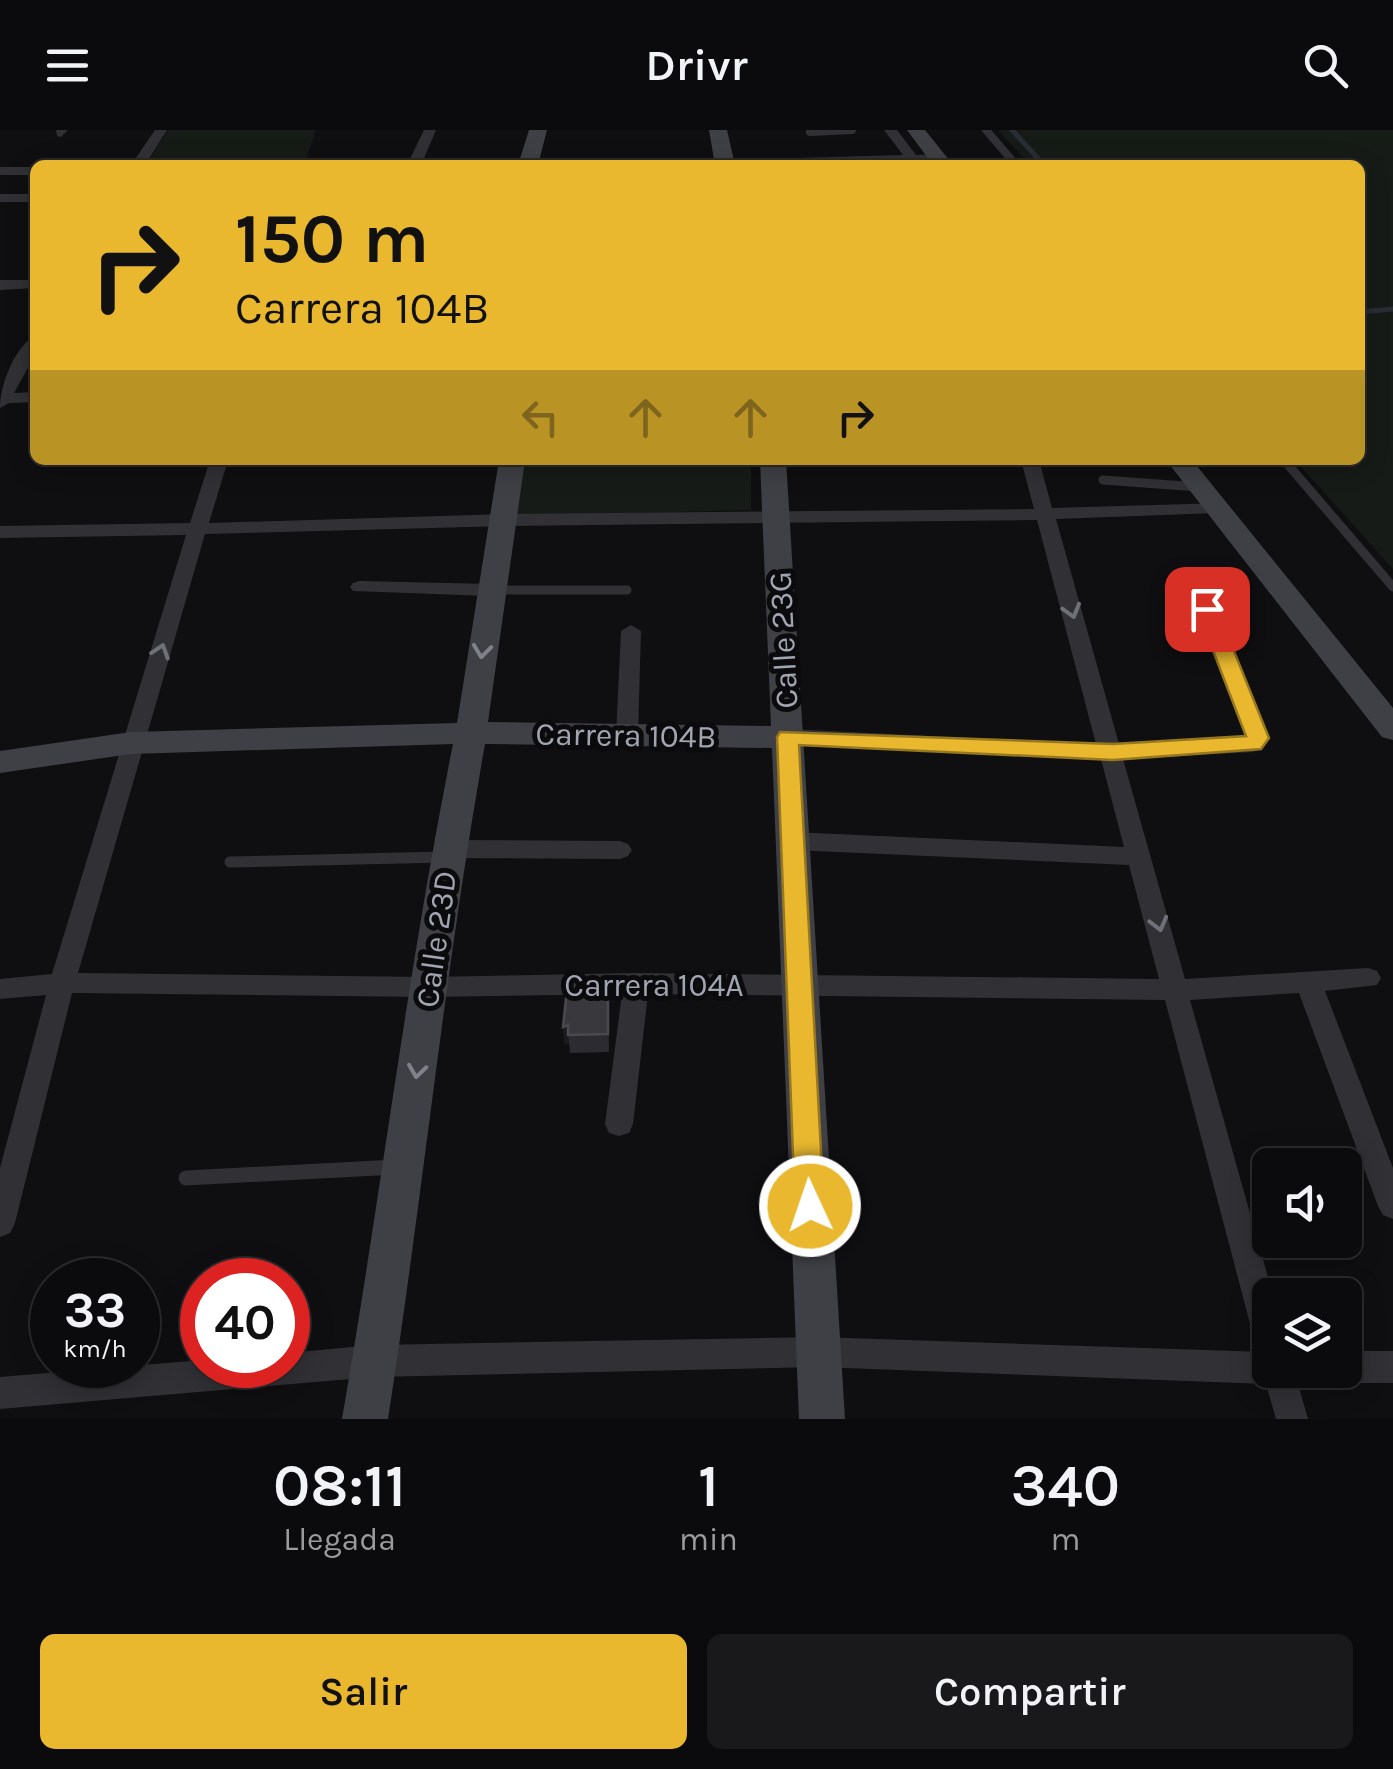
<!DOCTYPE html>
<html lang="es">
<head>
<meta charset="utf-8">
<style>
  body { margin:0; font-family:Karla,sans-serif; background:#19191b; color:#f1f3f6; height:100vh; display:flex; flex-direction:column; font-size:38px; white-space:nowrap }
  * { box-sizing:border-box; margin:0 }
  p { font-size:32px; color:#9a9b9d }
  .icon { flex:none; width:55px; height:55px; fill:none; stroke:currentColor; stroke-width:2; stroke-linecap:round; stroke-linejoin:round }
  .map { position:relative; height:1289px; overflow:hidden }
  .panel { display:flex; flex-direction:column; background:#0b0b0d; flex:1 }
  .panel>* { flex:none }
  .hud { position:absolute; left:30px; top:30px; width:1335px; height:305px; border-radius:15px; box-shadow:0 5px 25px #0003,0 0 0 2px #2b2b2e; background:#e9b82f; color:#111; overflow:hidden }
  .controls { position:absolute; left:1252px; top:1018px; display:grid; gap:20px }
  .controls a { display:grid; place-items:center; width:110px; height:110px; border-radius:15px; background:#0b0b0d; box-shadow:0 5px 25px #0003,0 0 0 2px #2b2b2e; font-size:50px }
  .speed { position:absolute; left:30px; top:1128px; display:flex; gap:20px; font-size:50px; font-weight:700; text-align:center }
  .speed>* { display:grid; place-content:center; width:130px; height:130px; border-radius:50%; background:#0b0b0d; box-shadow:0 5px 25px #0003,0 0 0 2px #2b2b2e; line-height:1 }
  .speed small { font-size:25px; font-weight:400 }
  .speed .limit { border:15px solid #d22; background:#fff; color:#111 }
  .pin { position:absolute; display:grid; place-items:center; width:85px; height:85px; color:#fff; margin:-42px; border-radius:20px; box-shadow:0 5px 15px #0006 }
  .me { position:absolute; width:110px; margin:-55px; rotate:357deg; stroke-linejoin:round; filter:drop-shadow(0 0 8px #0008) }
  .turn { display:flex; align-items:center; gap:35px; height:210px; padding:0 40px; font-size:45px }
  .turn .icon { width:130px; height:130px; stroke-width:2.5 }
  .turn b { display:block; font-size:70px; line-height:85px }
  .lanes { display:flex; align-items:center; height:95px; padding:0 40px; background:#0003; justify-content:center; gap:50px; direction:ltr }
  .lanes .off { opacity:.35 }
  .eta { display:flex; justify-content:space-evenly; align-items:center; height:170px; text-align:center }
  .eta b { font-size:60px; font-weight:600; line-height:70px }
  .action { display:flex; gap:20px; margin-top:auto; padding:20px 40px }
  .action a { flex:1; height:115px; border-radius:15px; background:#e9b82f; color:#111; font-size:40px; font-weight:600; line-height:115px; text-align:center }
  .action a+a { background:#19191b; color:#f1f3f6 }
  header { display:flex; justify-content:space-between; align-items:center; height:130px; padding:0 40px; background:#0b0b0d; font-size:45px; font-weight:600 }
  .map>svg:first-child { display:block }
  .green { fill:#161b17 }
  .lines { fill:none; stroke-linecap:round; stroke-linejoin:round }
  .stream { stroke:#272d33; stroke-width:5 }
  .lane-far3 { stroke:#313135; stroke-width:8 }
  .lane-far2 { stroke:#313135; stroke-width:9 }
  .lane-far1 { stroke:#313135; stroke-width:11 }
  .lane { stroke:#313135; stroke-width:15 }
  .street { fill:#313135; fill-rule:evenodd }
  .secondary { fill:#3f4045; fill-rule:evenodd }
  .wall { fill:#2c2b2f }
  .shaded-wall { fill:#1b1a1d }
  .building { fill:#38383d; stroke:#49494f; stroke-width:2.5 }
  .oneway { stroke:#6f7179 }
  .oneway2 { stroke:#7f828b }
  .route { fill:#e9b82f; stroke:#97781f; stroke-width:2.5 }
  .labels { text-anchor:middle; stroke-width:10; stroke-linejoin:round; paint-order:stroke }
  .street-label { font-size:32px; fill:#a1a5b1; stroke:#0b0a0c }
</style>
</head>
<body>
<header><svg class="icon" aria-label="menu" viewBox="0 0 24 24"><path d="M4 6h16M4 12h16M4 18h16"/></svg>Drivr<svg class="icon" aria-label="search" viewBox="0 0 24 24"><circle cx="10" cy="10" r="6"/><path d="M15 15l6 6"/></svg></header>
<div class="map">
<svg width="1393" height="1289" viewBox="0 0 1393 1289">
  <rect width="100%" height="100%" fill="#0f0f11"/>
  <path class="green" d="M168,0H316L304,35H146Z
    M998,0H1393V439L1295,330H1360V35H1030Z
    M524,330H751V380L516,386Z"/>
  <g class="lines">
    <path class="stream" d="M1012,0L1044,35
      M1360,182L1393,179"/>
    <path class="lane-far3" d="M986,0L1016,35
      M810,2L852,0"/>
    <path class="lane-far2" d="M1284,330L1393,457
      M1103,350L1199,357
      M494,460H627"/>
    <path class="lane-far1" d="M230,732L443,727"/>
    <path class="lane" d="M186,1048L396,1037"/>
    <path class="street" d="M56,0H68L61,7L57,6Z
      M155,0H167L145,35H131Z
      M424,0H436L421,35H407Z
      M884,0H897L916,25L938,24L945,28L922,32L924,35H680L687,31L903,25Z
      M0,37H35V45H0Z
      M0,64H35V72H0Z
      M0,150H35V158L0,160Z
      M35,206V225L14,263L35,262V272L9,273L0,278C0,256 14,217 35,206Z
      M210,330H228L209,393L506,384L1034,379L1021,330H1039L1052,378L1224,373V381L1217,383L1056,389L1119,614L1247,607L1197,479L1207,473L1217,479L1269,608L1261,619L1253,622L1123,629L1185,849L1368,838L1377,841L1381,848L1377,855L1325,861L1393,1038V1089L1383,1085L1378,1076L1299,863L1190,870L1273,1165H1270V1240H1294L1308,1289H1276L1266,1254L818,1237L374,1247L0,1279V1247L202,1230V1235H288V1223L374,1215L818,1207L1265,1222L1259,1220L1254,1209L1165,870L648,864L633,994L629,1003L619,1006L609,1003L605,994L622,864L428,867L72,863L15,1093L10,1103L0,1107V1038L46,865L0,869V849L52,844L186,405L0,408V396L190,393ZM1037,390L1096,614L788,599L777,607L788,615L1101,629L1124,717L792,702L784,705L780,711L784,717L792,720L1129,735L1159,849L636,843L428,847L78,843L205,404L506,396Z
      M360,451L490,454L500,460L490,466L353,461L350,457L353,453Z
      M631,495L641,501L638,605L627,613L616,605L621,501Z
      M449,710L620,711L628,714L632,720L628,726L620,729L449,728L441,725L437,719L441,713Z
      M1345,1221H1393V1253H1345L1334,1248L1330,1240H1345Z"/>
    <path class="secondary" d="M529,0H547L538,35H518Z
      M709,0H727L735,35H715Z
      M907,0H925L953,35H933Z
      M499,330H525L488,592L771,596L760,330H786L845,1289H799L772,618L485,614C445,838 423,1064 388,1289H342C381,1064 408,838 453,614L131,624L0,643V621L131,602L457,593Z
      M1166,330H1192L1393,578V610L1382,607Z"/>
  </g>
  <path class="wall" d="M608,862L609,922L570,923L569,913L565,915L563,897Z"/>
  <path class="shaded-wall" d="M568,895L569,913L565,915L563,897Z"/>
  <path class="building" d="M568,850H591L608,862V904L568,905V895L563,897Z"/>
  <defs><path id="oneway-chevron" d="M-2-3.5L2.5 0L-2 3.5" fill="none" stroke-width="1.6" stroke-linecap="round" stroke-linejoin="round" transform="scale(2.5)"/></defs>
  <g class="oneway">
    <use href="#oneway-chevron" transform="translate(1072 481) rotate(74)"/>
    <use href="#oneway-chevron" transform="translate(161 521) rotate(-72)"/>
    <use href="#oneway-chevron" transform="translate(1159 794) rotate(75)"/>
  </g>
  <g class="oneway2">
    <use href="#oneway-chevron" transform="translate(482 521) rotate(97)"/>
    <use href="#oneway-chevron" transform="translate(417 941) rotate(98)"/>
  </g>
  <path class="route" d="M1207,473L1217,479L1269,608L1261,619L1113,630L799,615L824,1076L820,1085L810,1089L799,1085L795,1076L777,607L780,602L1113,614L1246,606L1197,479Z"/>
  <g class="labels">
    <g class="street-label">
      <text transform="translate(783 510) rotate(-93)" y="11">Calle 23G</text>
      <text transform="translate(626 605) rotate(1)" y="11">Carrera 104B</text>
      <text transform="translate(436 809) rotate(-82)" y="11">Calle 23D</text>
      <text x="654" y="866">Carrera 104A</text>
    </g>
  </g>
</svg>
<div class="controls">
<a><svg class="icon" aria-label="sound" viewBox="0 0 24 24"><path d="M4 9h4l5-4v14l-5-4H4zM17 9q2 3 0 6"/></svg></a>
<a><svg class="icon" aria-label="layers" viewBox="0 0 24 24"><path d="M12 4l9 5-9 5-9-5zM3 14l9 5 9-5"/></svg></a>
</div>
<div class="speed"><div>33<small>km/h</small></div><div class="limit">40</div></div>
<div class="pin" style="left:1207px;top:479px;background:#d93025"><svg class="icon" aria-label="arrive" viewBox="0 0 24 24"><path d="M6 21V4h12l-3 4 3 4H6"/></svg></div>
<svg class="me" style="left:810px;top:1076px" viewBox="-20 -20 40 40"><circle r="17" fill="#e9b82f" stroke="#fff" stroke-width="3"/><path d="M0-11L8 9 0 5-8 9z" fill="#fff"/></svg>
<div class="hud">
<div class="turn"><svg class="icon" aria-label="right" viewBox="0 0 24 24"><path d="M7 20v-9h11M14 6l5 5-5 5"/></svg><div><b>150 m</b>Carrera 104B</div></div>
<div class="lanes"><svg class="icon off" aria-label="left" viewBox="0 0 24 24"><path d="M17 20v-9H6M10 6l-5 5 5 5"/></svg><svg class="icon off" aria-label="ahead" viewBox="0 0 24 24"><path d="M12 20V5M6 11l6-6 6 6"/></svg><svg class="icon off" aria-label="ahead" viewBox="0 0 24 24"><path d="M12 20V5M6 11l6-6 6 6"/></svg><svg class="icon" aria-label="right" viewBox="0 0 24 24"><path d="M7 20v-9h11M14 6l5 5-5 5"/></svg></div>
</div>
</div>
<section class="panel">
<div class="eta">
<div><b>08:11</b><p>Llegada</p></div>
<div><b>1</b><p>min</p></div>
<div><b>340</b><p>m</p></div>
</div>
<div class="action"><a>Salir</a><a>Compartir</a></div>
</section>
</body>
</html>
